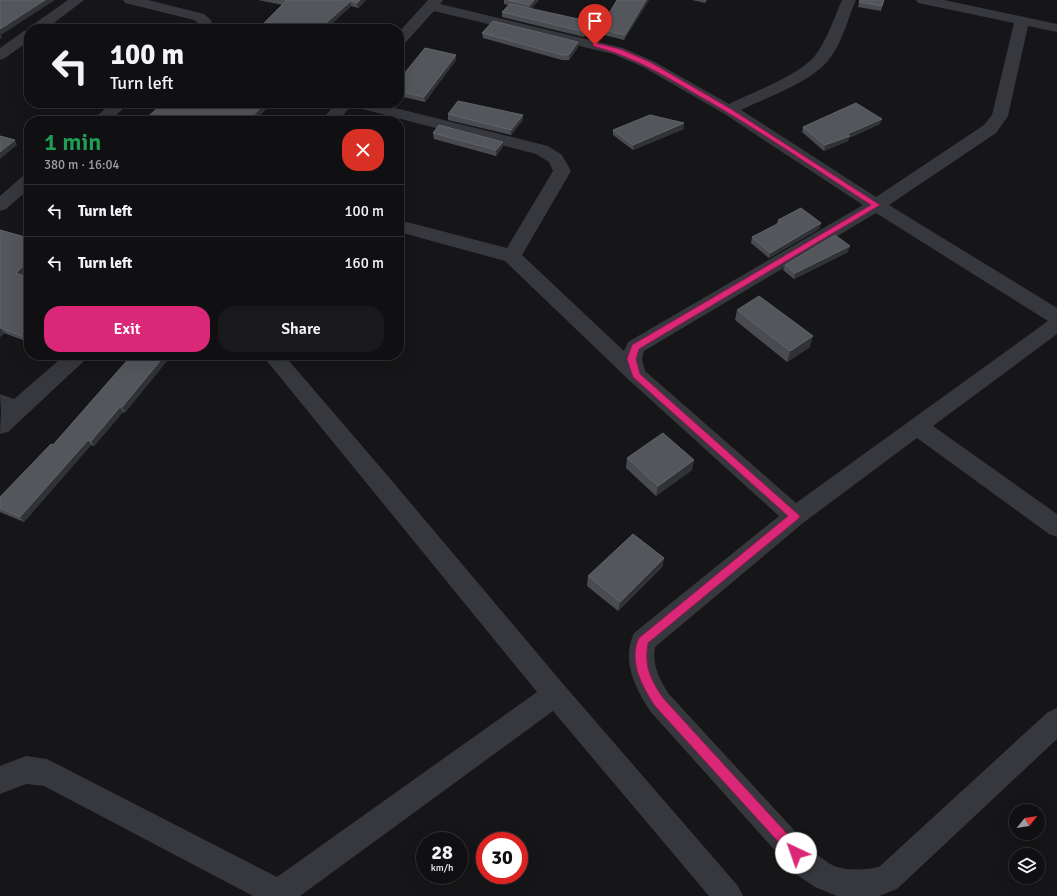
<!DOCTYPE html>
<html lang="en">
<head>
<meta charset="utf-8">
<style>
  body { margin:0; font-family:Signika,sans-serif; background:#19191b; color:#f1f3f6; height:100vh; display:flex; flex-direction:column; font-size:15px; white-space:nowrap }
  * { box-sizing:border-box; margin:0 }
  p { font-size:13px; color:#9c9d9f }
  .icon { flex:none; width:22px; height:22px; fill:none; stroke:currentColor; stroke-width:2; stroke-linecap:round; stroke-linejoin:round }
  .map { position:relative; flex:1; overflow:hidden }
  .sheet { position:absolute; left:24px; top:116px; width:380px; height:244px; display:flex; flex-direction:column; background:#101012; border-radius:16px; box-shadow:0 4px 16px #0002,0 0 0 1px #303032 }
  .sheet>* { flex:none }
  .top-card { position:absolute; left:24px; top:24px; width:380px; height:84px; border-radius:16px; box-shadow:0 4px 16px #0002,0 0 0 1px #303032; background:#101012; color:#f1f3f6; overflow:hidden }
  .needle { width:26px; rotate:60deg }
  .tools { position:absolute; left:1009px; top:804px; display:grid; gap:8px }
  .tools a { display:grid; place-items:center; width:36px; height:36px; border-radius:50%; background:#101012; box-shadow:0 4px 16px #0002,0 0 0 1px #303032; font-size:20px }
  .speed { position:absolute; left:416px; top:832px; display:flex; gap:8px; font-size:20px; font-weight:700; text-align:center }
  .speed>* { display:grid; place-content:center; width:52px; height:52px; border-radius:50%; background:#101012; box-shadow:0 4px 16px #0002,0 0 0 1px #303032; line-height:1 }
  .speed small { font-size:10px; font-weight:400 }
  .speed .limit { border:6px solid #d22; background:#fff; color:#111 }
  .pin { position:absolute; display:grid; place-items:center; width:34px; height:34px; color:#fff; margin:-41px -17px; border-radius:50% 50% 50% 0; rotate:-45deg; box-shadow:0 0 4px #0007 }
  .pin .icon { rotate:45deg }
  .me { position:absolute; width:44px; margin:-22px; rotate:318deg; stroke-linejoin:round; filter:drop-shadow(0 0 3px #0008) }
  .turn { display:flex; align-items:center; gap:14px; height:84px; padding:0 20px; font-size:18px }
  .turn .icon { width:52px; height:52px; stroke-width:2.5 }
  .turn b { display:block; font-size:28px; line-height:34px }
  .round { display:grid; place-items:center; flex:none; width:42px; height:42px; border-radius:16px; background:#19191b }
  .overview { display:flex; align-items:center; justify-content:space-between; height:68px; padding:0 20px }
  h1 { font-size:24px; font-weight:600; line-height:30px; color:#1e9e55 }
  .primary-button { display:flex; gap:8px; margin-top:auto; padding:8px 20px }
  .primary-button a { flex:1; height:46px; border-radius:16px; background:#db2777; color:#fff; font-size:16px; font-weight:600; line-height:46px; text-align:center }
  .primary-button a+a { background:#19191b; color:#f1f3f6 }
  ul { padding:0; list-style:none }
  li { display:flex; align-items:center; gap:12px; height:52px; padding:0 20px; border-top:1px solid #303032 }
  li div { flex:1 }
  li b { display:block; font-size:15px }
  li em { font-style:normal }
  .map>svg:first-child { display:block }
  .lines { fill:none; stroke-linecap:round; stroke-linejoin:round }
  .street { fill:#37383d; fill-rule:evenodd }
  .wall { fill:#494b50 }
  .shaded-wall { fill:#303235 }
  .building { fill:#53565b; stroke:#61646a }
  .route { fill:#db2777; stroke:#8e194d }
</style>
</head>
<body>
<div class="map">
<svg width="1057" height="896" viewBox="0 0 1057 896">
  <rect width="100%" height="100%" fill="#161618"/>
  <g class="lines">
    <path class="street" d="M68,0H84L46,29H29V41L5,58L0,60V48L24,31L29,30V29L31,26Z
      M123,0H148L204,14L211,20L213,29H199L197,22L194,20L125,3Z
      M428,0H443L440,4L623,48L653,61L729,104C753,92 803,74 817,53C828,37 834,18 842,0H856C847,20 842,45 827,62C807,84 767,97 741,110L876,197L984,125L992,115L1014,23L923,4L918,3L916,0H944L1057,24V32L1028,26L1008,116L996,133L889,205L1057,308V334L933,426L1057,514V537L1049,534L917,438L803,523L655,647C652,665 659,678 668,693L817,855C822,858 828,863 834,866C847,871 865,870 879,867L1048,712L1057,708V739L897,889L879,896H837L815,887L797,875L650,711C635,687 621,661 634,633L779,516L629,380L505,261L399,232V220L507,248L553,171L549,162L536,154L351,106L338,121H321L336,103H375L548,146L562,155L571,171L522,255L624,351L628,342L863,205L723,113L643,67L613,54L434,11L404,44L399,46V32ZM876,213L1048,321L796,503L645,371L642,359L644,351Z
      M111,103H129L110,121H92Z
      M29,175V189L6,209L0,211V196L23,176Z
      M65,355H88L85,360L8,432L0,434L1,411L0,394L14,399Z
      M262,355H284L387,475L564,685L738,886L743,896H709L553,711L300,896H253L44,786L26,784L0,794V766L26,756L47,759L277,877L537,692Z"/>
  </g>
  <path class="wall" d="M258,0H366L358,8L351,6L326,29H258L283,5Z
    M504,0H539L531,9L591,27L584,37L502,17V12L508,5L504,4Z
    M617,0H649L624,40L600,34V29Z
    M692,0H707L705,3Z
    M884,0L881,11L858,7L859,2Z
    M482,33L578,42V47L569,60H562L483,38Z
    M456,60L425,102L399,96V80Z
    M448,114L523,120L511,135L448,120Z
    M880,124L849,138L848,141L824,151L802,132L803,127Z
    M684,129L633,150L613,135V130Z
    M433,133L503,147L496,156L434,139Z
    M778,220L821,223L819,229L769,258L751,243L752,237L776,225Z
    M0,230L25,237L29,233V269L23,275L28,342L4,333L0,337Z
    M848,252L794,279L783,270L785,265Z
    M737,310L810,347L787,362L735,320Z
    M132,355L125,413L123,412L94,446L91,445L24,522L0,512V497L53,445Z
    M627,458L692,470L656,496L626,468Z
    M664,558L662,567L618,611L587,586L588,576Z"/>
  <path class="shaded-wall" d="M45,0H55L1,35L2,38L0,39V29Z
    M360,0H366L358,8L357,3Z
    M534,0H539L530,10V5Z
    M646,0H649L624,40L625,35Z
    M351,1V6L326,29H319Z
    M592,22L591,27L584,37L585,32Z
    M578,42V47L569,60V55Z
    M456,55V60L425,102L424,97Z
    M265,103H272L255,121H248Z
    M523,115V120L511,135V130Z
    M882,119L880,124L849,138L848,141L824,151L825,145L847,134Z
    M684,123V129L633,150V145Z
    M15,140L17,145L0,159V152Z
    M503,142V147L496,156V150Z
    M821,223L819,229L769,258L770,253Z
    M850,246L848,252L794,279L795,273Z
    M29,261V269L19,279L16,273Z
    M0,328H1L4,333L0,337Z
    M29,333V341L28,342L24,337Z
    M813,336L810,347L787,362L790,351Z
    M165,355H172L125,413L122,407Z
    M120,407L123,412L94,446L91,441Z
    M88,440L91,445L24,522L20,517Z
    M694,460L692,470L656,496L658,486Z
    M664,558L662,567L618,611L620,602Z"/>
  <path class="building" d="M0,0H45L0,29Z
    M285,0H360L357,3L351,1L319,29H258L287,0Z
    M508,0H534L530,5Z
    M617,0H646L625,35L600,29Z
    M860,0H884L882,6L859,2Z
    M510,4L592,22L585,32L502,12Z
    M493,21L578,42L569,55H563L482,33Z
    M425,48L456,55L424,97L399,91V80Z
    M458,101L523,115L511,130L448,114Z
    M163,103H265L248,121H143Z
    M856,103L882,119L847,134L850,136L825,145L803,127Z
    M650,115L684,123L633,145L613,130Z
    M439,125L503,142L496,150L433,133Z
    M0,136L15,140L0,152Z
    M801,208L821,223L770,253L752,237L781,222L778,220Z
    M0,230L25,237L29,233V261L16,273L29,278V306L27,308L29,309V333L24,337L1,328H0Z
    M835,235L850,246L795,273L785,265Z
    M759,296L813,336L790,351L737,310Z
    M132,355H165L122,407H120L91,441L88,440L20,517L0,508V497L51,444L53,445Z
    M663,433L694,460L658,486L627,458Z
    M633,534L664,558L620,602L588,576Z"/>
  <path class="route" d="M595,43L620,49L650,62L731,109L880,205L639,349L636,359L640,374L800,516L798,519L648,643C644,666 650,679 663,698L801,849L802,853L801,857L796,859L792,857L655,706C642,686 628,661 639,638L788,516L633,377L627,359L632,345L871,205C812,167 755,127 694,93C660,73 631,56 593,46V44Z"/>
</svg>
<div class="tools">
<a><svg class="needle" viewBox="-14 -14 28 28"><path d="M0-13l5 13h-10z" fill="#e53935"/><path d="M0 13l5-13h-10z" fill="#9c9d9f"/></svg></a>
<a><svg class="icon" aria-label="layers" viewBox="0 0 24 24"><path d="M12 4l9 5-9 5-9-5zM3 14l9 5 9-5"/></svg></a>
</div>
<div class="speed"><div>28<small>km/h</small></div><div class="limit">30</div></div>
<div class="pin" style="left:595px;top:45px;background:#d93025"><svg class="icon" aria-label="arrive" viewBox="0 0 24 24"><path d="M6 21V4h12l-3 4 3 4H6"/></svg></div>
<svg class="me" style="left:796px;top:853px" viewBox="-20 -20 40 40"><circle r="19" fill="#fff"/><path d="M0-13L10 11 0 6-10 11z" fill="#db2777"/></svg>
<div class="top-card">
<div class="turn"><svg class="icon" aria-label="left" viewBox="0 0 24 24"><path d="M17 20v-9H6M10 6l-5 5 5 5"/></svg><div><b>100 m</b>Turn left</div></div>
</div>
<section class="sheet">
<div class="overview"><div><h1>1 min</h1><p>380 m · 16:04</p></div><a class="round" style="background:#d93025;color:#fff"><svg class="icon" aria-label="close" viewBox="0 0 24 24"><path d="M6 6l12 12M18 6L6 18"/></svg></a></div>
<ul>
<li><svg class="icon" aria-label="left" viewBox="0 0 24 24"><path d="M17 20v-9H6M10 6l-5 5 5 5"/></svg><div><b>Turn left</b></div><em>100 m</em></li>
<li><svg class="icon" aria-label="left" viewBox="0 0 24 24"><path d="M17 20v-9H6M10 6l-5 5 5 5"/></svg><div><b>Turn left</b></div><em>160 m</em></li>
</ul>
<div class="primary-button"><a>Exit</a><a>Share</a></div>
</section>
</div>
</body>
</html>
